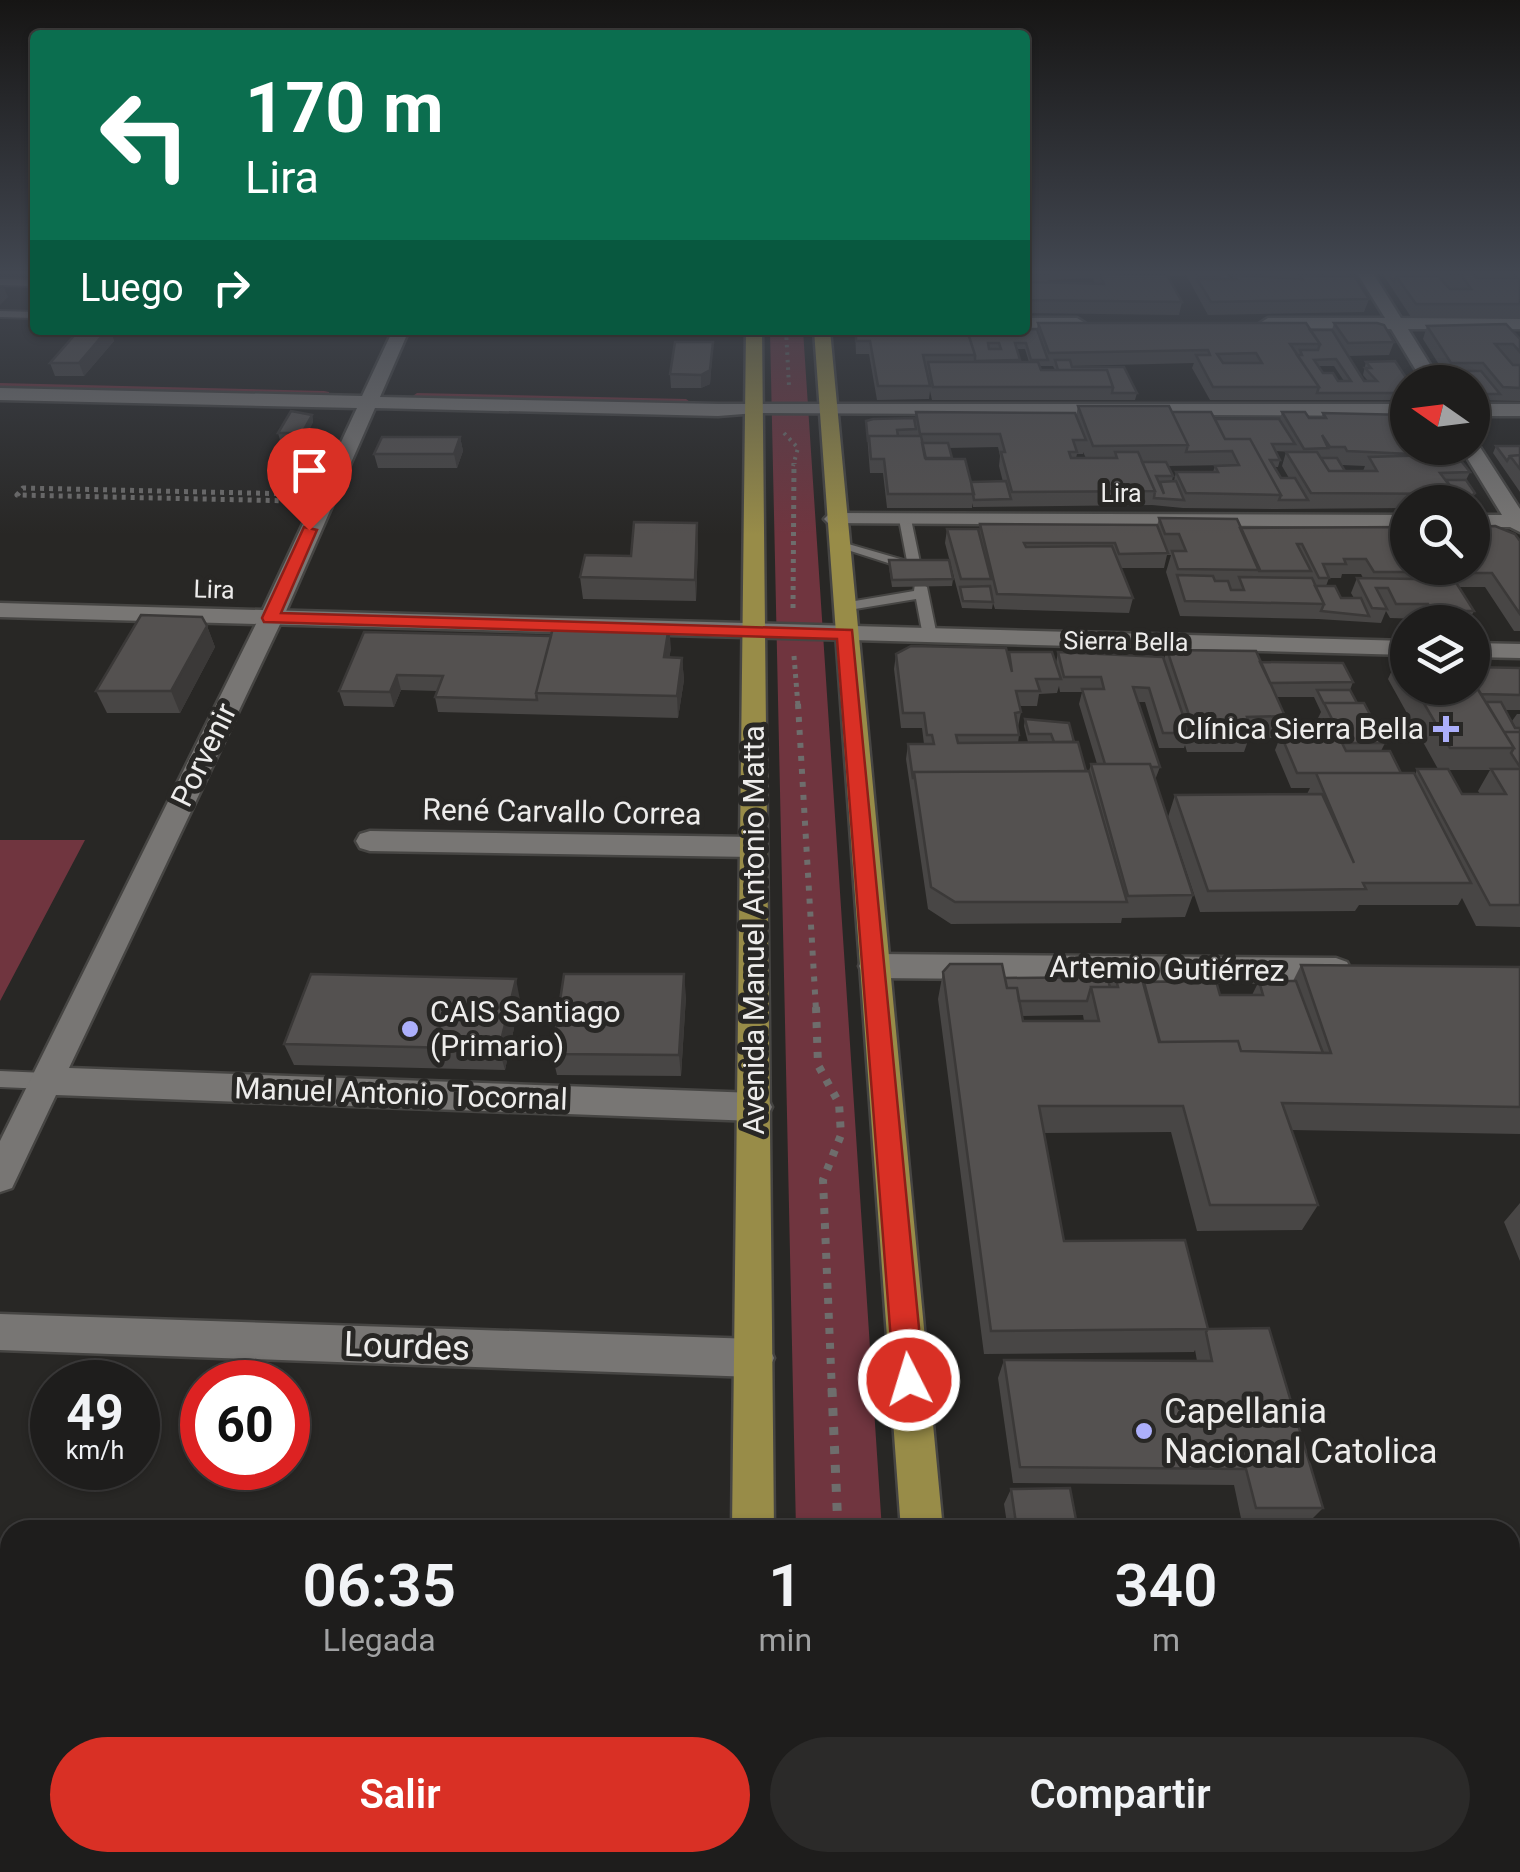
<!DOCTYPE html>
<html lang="es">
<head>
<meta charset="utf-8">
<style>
  body { margin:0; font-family:Roboto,sans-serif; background:#2b2a29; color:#f1f3f6; height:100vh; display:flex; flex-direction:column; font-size:38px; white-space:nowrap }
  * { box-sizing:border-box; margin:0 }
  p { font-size:32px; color:#a1a2a3 }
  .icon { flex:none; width:55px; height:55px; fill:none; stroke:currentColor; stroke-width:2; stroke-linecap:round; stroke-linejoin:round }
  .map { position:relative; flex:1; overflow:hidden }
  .details { position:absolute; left:0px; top:1520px; width:1520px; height:352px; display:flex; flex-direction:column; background:#1e1d1c; border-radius:30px 30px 0 0; box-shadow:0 2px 8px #0004,0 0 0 2px #3c3b3b }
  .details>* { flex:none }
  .top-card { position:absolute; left:30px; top:30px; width:1000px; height:305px; border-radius:10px; box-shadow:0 2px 8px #0004,0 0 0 2px #3c3b3b; background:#0b6e4f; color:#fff; overflow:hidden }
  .needle { width:65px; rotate:284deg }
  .fabs { position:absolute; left:1390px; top:365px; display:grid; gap:20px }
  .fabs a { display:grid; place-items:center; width:100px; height:100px; border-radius:50%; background:#1e1d1c; box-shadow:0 2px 8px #0004,0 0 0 2px #3c3b3b; font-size:50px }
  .speed { position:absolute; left:30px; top:1360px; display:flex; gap:20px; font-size:50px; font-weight:700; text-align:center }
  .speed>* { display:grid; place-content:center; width:130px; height:130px; border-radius:50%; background:#1e1d1c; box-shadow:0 2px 8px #0004,0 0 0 2px #3c3b3b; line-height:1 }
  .speed small { font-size:25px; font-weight:400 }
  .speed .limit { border:15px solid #d22; background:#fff; color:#111 }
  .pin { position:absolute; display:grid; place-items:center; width:85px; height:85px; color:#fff; margin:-102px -42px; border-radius:50% 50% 50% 0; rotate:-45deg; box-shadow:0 0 10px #0007 }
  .pin .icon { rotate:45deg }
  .me { position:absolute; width:110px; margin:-55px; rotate:355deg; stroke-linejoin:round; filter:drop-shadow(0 0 8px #0008) }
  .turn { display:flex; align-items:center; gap:35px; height:210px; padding:0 50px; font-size:45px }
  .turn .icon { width:130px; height:130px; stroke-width:2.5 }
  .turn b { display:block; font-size:70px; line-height:85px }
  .then { display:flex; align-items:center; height:95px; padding:0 50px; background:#0003; gap:20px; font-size:38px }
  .eta { display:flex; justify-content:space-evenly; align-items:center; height:170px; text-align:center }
  .eta b { font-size:60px; font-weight:600; line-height:70px }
  .action { display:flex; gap:20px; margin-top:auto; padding:20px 50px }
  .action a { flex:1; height:115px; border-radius:60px; background:#d93025; color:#fff; font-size:40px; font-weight:600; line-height:115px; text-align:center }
  .action a+a { background:#2b2a29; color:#f1f3f6 }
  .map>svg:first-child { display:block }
  .green { fill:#70353f }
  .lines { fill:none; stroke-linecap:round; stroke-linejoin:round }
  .service-casing { stroke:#464543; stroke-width:4 }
  .minor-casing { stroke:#464543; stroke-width:5 }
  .secondary-casing { stroke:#464543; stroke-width:5 }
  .primary-casing { stroke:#464543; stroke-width:5 }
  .path-far4 { stroke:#6e6d6c; stroke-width:4; stroke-dasharray:2.5 5; stroke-linecap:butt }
  .path-far3 { stroke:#6e6d6c; stroke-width:5; stroke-dasharray:4 5; stroke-linecap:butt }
  .path-far2 { stroke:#6e6d6c; stroke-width:6; stroke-dasharray:5 8; stroke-linecap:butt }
  .path-far1 { stroke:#6e6d6c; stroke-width:8; stroke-dasharray:6 9; stroke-linecap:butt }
  .path { stroke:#6e6d6c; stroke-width:9; stroke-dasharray:8 11; stroke-linecap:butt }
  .service { fill:#787674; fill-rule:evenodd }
  .minor { fill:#787674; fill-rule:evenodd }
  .secondary { fill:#787674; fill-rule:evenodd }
  .primary { fill:#988c48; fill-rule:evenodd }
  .wall { fill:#484645; fill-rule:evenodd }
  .shaded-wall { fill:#3b3938 }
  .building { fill:#545150; stroke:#3b3938; stroke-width:2.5; fill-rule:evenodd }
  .route { fill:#d93025; stroke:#8d1f18; stroke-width:2.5 }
  .poi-dot { fill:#acaffb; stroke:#282725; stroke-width:4 }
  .labels { text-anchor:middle; stroke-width:10; stroke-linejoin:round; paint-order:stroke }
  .far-street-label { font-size:25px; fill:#edeceb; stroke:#282725 }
  .poi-label { font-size:30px; fill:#edeceb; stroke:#282725; text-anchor:end }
  .street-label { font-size:30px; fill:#edeceb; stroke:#282725 }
  .near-street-label { font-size:35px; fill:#edeceb; stroke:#282725 }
  .near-poi-label { font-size:35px; fill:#edeceb; stroke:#282725; text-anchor:start }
</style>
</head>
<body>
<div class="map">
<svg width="1520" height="1872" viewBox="0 0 1520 1872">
  <rect width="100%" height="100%" fill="#282725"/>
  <path class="green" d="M770,330H803L882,1530H796Z
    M0,383L324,391L329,392V396L0,391Z
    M417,393L686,399L693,404L407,400Z
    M0,840H85L0,1001Z
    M803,1863H904V1872H803Z"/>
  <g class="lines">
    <g class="service-casing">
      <path id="service" d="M0,279L35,280V286L0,285Z
        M0,311L35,312V318L0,317Z
        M905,515L911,519L921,567L920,570H910L832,545L838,541L907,561L899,519Z
        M920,583L927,587L937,636L935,639H925L923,636L916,599L843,611L836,607L843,603L914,591L915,584Z
        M0,1071L46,1073L53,1075L56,1081L53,1087L46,1089L0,1087Z"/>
    </g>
    <g class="minor-casing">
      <path id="minor" d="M1357,273H1373L1401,318L1520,319V329H1408L1441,382H1423L1391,329L1268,328L1260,323L1268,318H1385Z
        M1025,318H1077L1085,323L1077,328H1025Z
        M393,330H409L380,397L718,404H1408V416L756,413L718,416L375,408L283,618L69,1068L755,1093L767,1097L772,1107L767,1117L755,1121L56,1095L12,1188L0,1192V1141L259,618L357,408L0,400V388L362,396Z
        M1472,404H1520V416H1472Z
        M1472,443L1478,444L1520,509V532L1510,527H1472V515H1502L1461,448H1472Z
        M835,513L1408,515V527L828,523L824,519L828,515Z
        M370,831L753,837L763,840L767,847L763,854L753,857L370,851L360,848L356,841L360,834Z
        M874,954L1336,958L1347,962L1351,970L1347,978L1336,982L874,978L863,974L859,966L863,958Z
        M0,1314L754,1339L768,1345L774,1358L768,1371L754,1377L0,1350Z
        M0,1640L10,1641V1687L0,1686Z"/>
    </g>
    <g class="secondary-casing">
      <path id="secondary" d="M0,603L1408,641V655L0,617Z
        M1472,643L1520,644V658L1472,657Z"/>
    </g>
    <g class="primary-casing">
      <path id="primary" d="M746,330H762L774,1530H732Z
        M814,330H830L943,1530H901Z
        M726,1862H776V1872H726Z
        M926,1862H976V1872H926Z"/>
    </g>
    <path class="path-far4" d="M786,330L789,386
      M784,433L798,448L793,466"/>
    <path class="path-far3" d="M296,494L23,488L17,495L296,501
      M793,608L794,463
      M794,656L798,706"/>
    <path class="path-far2" d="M798,704L816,1010"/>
    <path class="path-far1" d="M816,1007L818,1065L839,1103L841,1135L823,1180L832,1392"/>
    <path class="path" d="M832,1389L838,1530
      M852,1862V1872"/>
    <use href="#service" class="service"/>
    <use href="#minor" class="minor"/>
    <use href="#secondary" class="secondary"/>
    <use href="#primary" class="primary"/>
  </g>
  <path class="wall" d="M1025,273H1185V275L1167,276L1182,302L1179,315L1025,313ZM1093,278L1095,284L1047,282L1048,280Z
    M1185,273H1226L1230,279H1233V273H1259L1256,274L1257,275L1261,276L1260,273H1347L1369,299L1364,312L1208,315Z
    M1382,273H1520V317H1411Z
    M1038,323L1310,330H1332L1334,323L1394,342L1389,355L1348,356L1364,381H1368L1363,375L1366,362L1408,382V400H1210L1192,368L1194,363L1072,366L1137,393L1135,400H932L930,391L929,399L877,400L869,354H856L855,330L1037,329ZM1017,349H1025L1029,362H1020ZM1039,366H1053L1055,370H1041ZM1318,366H1334L1344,381H1338L1323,373Z
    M1427,326L1520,339V401L1472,400V382H1450L1423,339Z
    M79,330H110L114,341L84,376H55L50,363Z
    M713,342L710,384L701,388H671L670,374Z
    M1078,406L1172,412L1215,419H1280L1282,412L1309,418H1321L1323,413L1460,453L1458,457L1470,472L1466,480L1475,493L1470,502H1408V508L1277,509L1183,508L1152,505L973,507L972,503V508H887L883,473H870L866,421L915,422L916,412L1076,416ZM998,447L1000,456L999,466L1003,482H971L951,459L949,448ZM1275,451L1293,452H1286L1282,466L1289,478H1281L1274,467H1278L1280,460ZM1083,452L1086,458H1076L1077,454H1083ZM1338,461L1342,465L1365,466L1363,471H1345ZM1228,465L1215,466L1213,472H1176L1174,481H1172L1173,476L1168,466Z
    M312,415L313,422L304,440H280L278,433Z
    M460,437L463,451L457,468H378L374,454Z
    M1496,446H1520V492L1493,453Z
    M1159,518L1240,528L1520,541V631H1514L1485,587H1459L1474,611L1468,622H1423L1421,619L1390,618L1386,611L1381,623L1318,619L1180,616L1166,572L1171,555H1167L1164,568H1121L1133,598L1129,613L995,609L993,603L992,609L962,608L945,543L947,529L979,532L980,524L1157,526ZM1342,574H1361L1363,578H1357L1351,593L1354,598H1341L1326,586L1329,578H1341Z
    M698,544L696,601L583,599L580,577L631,556Z
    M889,560L953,579L952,586L892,587L889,567Z
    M207,626L215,647L180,713H107L96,691Z
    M364,632L671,648L669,658H682L684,680L678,718L438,712L435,697L438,691L401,690L394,707L344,706L339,691Z
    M1167,650L1260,662L1353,682L1350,690L1357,703L1385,743L1381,751L1401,773L1415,775L1417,769H1438L1388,679L1398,657H1408V688H1472L1520,668V710H1505L1515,728H1516L1512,721L1517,714H1520V927L1476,926L1462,898L1458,905H1359L1355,911L1200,912L1168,817L1175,795L1307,794L1310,788H1291L1275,750L1281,735H1327L1318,718L1321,712L1314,697H1276L1285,716L1276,738H1249L1244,752H1187L1185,745L1184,748H1159L1145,702H1138L1160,767L1155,780L1193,895L1185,917L1122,918L1121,923L951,924L928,909L906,759L908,744H924L922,728H901L894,669L896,654L1008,658L1009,652L1056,663L1058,652L1164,659ZM1059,686L1060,692H1082L1079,704L1097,764H1091L1089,771H1086L1074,742L1025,719L1024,726L1028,742H1050L1018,743L1019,735L1018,727L1021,712L1019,706H1037L1039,694L1057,693ZM1448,770H1490L1478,791L1480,794H1462Z
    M1112,964L1143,983L1220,995H1252L1259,981H1293L1301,965L1520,967V1134L1292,1130L1318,1205L1302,1230L1197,1231L1171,1132L1044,1133L1064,1241L1208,1329L1323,1508L1308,1523H1242L1234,1485L1013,1483L998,1378L1004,1360L1197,1361L1195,1350L1194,1352L984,1354L938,999L943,972L1005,978L1107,977ZM1083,1015L1084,1021H1023L1022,1016Z
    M686,996L681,1076L557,1075L552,1054Z
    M520,1000L505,1070L294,1065L284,1044Z
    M1520,1203V1261L1504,1222Z
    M1011,1489L1078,1530H1008L1004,1504Z
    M1054,1862H1162L1164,1872H1056Z
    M1402,1862H1510L1520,1872H1405Z"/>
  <path class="shaded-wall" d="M3,285L8,297L0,305V288Z
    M107,330H110L114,341L84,376L79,363Z
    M713,342L710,384L701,388V375Z
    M312,415L313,422L304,440L302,433Z
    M460,437L463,451L457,468L454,454Z
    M697,523L698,544L696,601L695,580Z
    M207,626L215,647L180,713L171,691Z
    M669,626L671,648L666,679L664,657Z
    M682,658L684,680L678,718L677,696Z
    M397,675L401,690L394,707L390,692Z
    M684,974L686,996L681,1076L679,1055Z
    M516,979L520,1000L505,1070L499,1049Z"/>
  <path class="building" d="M1025,273H1048V275H1027L1030,282L1104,284L1099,273L1167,275L1182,302L1025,300Z
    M1196,273H1218L1220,277H1198Z
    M1218,273H1226L1230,279H1220Z
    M1322,273H1347L1349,276H1322Z
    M1388,273H1427L1429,276H1396L1394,282Z
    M1443,273H1472L1476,278H1517L1512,273H1520V304H1416L1396,276H1438L1450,289H1471L1461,274Z
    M1234,275L1302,279L1299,275L1355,277L1369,299L1211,302L1197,279H1237Z
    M1038,323H1306L1320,344H1290L1319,387H1213L1196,355H1210L1208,350L1049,353ZM1256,353L1262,363H1223L1217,354Z
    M1334,323H1377L1384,325L1394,342L1348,343Z
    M1506,324L1520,339V352L1513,344H1495L1513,365H1520V388L1503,387L1483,363H1451L1427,326Z
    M1037,329L1048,360H1031L1026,343H1015L1020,360L975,361V355L967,330ZM988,343H999L1001,349H989Z
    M79,330H107L79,363H50Z
    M856,330H967L975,355H923L930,386H878L870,341H856Z
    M1310,330H1332L1364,381H1377L1365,368H1371L1366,362L1395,361L1409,382L1408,393H1317L1319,387L1297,355H1302L1300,350H1318L1320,344ZM1336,359L1351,381H1338L1333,373H1323L1314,360Z
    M675,342H713L710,370L701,375L670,374Z
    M1055,360H1070L1072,367H1124L1137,393H1112L1113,387L1107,370H1058Z
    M928,362H1038L1041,370H1107L1113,387H933Z
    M1450,371H1481L1500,394H1472V382H1457Z
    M1078,406H1169L1188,445L1093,446Z
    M291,411L312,415L302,433H278Z
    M916,412L1075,413L1086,440H1073L1077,452H1069L1071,458H1117L1115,452H1138L1155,491L1012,492L1001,452H1005L1000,434H920Z
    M1172,412H1211L1225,439H1250L1281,495L1186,493L1176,472H1218L1215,466L1239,465L1232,451L1186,452L1188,445Z
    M1282,412H1305L1309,418H1326L1323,413L1408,415V448H1456L1460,453H1455L1470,472L1440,473L1456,494L1311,493L1286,452H1317L1329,471H1377L1369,457L1432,455L1347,451L1345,447H1330L1322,435L1328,448L1304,449Z
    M914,418L916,429L897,430L898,436H869L868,442L866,421L873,419Z
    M1215,419H1279L1295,444H1272L1280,460H1270L1281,478H1295L1308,500H1279L1281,495L1250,439H1225Z
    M869,436H921L926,459H965L974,494H888L884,459H871Z
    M382,437H460L454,454H374Z
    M922,443H948L952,458H925Z
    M1496,446H1520V455L1510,456L1507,461Z
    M1520,455V469L1510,456Z
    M1321,458H1337L1345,471H1329Z
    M1142,462H1166L1173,476H1156L1164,494L1160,482L1176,481L1184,500L1154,498L1155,491Z
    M1446,480H1466L1475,493L1468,500H1454L1456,494Z
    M1006,481L1011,499L974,500L971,482Z
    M1159,518L1237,519L1260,570L1178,569L1172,551H1186L1179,534H1165Z
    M634,522L697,523L695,580L580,577L585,555L631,556Z
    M980,524L1157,525L1168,553L1119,554L1115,543H1024L1026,547L1112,546L1133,598L997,594Z
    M1495,526L1515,534L1520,541V614L1492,573H1450L1474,611H1431L1428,604H1396L1388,588H1376L1387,609L1372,608L1357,578L1413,579L1409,572H1374L1366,559H1344L1346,564H1323L1329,578H1319L1302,544H1297L1311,571H1259L1240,528L1408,527V568H1472V527Z
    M947,529H978L991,579H961Z
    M889,560H949L953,579L892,580Z
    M1177,575L1213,576L1215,581H1228L1231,590H1244L1239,577L1312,578L1324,604L1185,601Z
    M990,586L993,602L963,601L960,587Z
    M1315,586H1335L1341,598H1361L1369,616L1321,611L1324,604Z
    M141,615L202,617L207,626L171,691H96Z
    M554,624L669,626L664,657L682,658L677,696L536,693Z
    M364,632L551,636L536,693L537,700L435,697L443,676L397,675L390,692L339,691Z
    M911,646L1006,648L1012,672L1009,652H1052L1061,679H1036L1040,691H1016L1021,712L1015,713L1019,735H956L958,743L1078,742L1086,771L914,772L913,779L908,744H934L932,735H927L924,713H903L896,654Z
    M1167,650L1256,651L1285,716L1247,717L1252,730H1194Z
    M1058,652L1163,657L1189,733H1163L1149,688L1133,687L1160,767H1151L1150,764H1105L1082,689H1104L1101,677H1064Z
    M1398,657H1408V674Z
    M1260,662L1343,663L1353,682L1270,683Z
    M1472,667L1520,668V695L1481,694L1472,680Z
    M1472,680L1514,748H1450L1415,688H1472Z
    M1317,690H1350L1357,703H1324V704Z
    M1486,702H1501L1515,728H1520V732H1504Z
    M1324,703H1364L1385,743H1344Z
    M1025,719L1069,723L1074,742H1054L1051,734H1029Z
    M1504,732H1520V767L1511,753L1514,748Z
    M1281,735H1338L1346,751H1390L1401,773H1297Z
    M1091,764H1150L1193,895L1128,896Z
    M1417,769H1448L1462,794H1506L1491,769H1520V905H1490Z
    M1089,771L1127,902H955L931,887L914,772Z
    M1316,773H1414L1471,883H1363L1366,889L1208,891L1175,795L1322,794L1354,863Z
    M950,964H1002L1007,988H1017L1023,1021H1099L1091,987H1118L1112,964H1138L1159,1042L1238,1041L1241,1051L1331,1053L1301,965L1520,967V1107L1282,1103L1318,1205H1210L1183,1106H1039L1064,1241L1185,1240L1208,1329L991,1331L943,972Z
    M311,974L516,979L499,1049L284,1044Z
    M564,974H684L679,1055L552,1054Z
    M1107,977L1110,987H1091L1087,1001H1019L1017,988H1007L1005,978Z
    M1216,981L1220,995H1263L1259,981H1296L1323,1053L1241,1051L1238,1041L1160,1042L1144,982Z
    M1269,1328L1323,1508H1256L1246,1469L1020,1467L1004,1360L1212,1361L1206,1332L1208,1329Z
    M1070,1488L1078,1530H1017L1011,1489Z
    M1510,1638H1520V1776H1510Z
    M1510,1776H1520V1872H1435L1432,1862H1510Z
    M1068,1862H1162L1164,1872H1069Z"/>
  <linearGradient id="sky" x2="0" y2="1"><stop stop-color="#161514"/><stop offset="0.51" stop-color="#424751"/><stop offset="1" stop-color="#424751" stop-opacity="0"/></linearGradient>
  <rect width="1520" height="535" fill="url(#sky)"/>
  <path class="route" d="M304,527L317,530L281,613L852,630L924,1380L920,1390L909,1394L898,1390L894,1380L837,639L264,622L262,618Z"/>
  <g class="poi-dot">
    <path d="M1441 714h10v10h10v10h-10v10h-10v-10h-10v-10h10z"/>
    <circle cx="410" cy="1029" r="10"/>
    <circle cx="1144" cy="1431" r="10"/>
  </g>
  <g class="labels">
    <g class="far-street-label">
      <text x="1121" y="502">Lira</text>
      <text transform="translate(214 589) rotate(2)" y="9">Lira</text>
      <text transform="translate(1126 641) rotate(1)" y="9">Sierra Bella</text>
    </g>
    <g class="poi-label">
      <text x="1424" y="739">Clínica Sierra Bella</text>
      <text x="430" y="1022" text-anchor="start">CAIS Santiago<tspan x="430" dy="34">(Primario)</tspan></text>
    </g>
    <g class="street-label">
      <text transform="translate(204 755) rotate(-64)" y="10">Porvenir</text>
      <text transform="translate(562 812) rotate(1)" y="10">René Carvallo Correa</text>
      <text transform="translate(754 930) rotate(-90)" y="10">Avenida Manuel Antonio Matta</text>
      <text transform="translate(1167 969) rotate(1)" y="10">Artemio Gutiérrez</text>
      <text transform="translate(401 1094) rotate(2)" y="10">Manuel Antonio Tocornal</text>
    </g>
    <g class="near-street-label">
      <text transform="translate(407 1346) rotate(2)" y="12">Lourdes</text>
    </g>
    <g class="near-poi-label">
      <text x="1164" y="1423">Capellania<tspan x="1164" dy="40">Nacional Catolica</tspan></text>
    </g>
  </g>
</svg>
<div class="fabs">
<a><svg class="needle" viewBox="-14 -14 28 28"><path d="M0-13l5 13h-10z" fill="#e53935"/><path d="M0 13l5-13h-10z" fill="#a1a2a3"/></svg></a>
<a><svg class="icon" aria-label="search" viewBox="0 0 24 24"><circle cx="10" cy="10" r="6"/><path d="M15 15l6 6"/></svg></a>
<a><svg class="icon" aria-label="layers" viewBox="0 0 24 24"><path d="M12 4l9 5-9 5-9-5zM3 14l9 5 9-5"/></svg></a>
</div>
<div class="speed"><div>49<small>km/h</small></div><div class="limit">60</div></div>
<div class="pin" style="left:309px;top:530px;background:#d93025"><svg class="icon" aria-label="arrive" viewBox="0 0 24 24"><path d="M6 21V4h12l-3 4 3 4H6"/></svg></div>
<svg class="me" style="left:909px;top:1380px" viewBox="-20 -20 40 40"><circle r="17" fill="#d93025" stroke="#fff" stroke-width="3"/><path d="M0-11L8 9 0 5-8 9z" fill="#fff"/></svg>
<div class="top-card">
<div class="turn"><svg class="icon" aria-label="left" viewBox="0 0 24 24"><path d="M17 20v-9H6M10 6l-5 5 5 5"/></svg><div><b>170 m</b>Lira</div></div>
<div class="then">Luego<svg class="icon" aria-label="right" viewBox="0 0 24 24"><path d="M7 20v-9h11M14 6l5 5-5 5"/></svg></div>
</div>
<section class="details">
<div class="eta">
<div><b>06:35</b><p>Llegada</p></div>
<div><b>1</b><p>min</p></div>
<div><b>340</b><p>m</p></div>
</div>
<div class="action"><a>Salir</a><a>Compartir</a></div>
</section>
</div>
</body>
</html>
